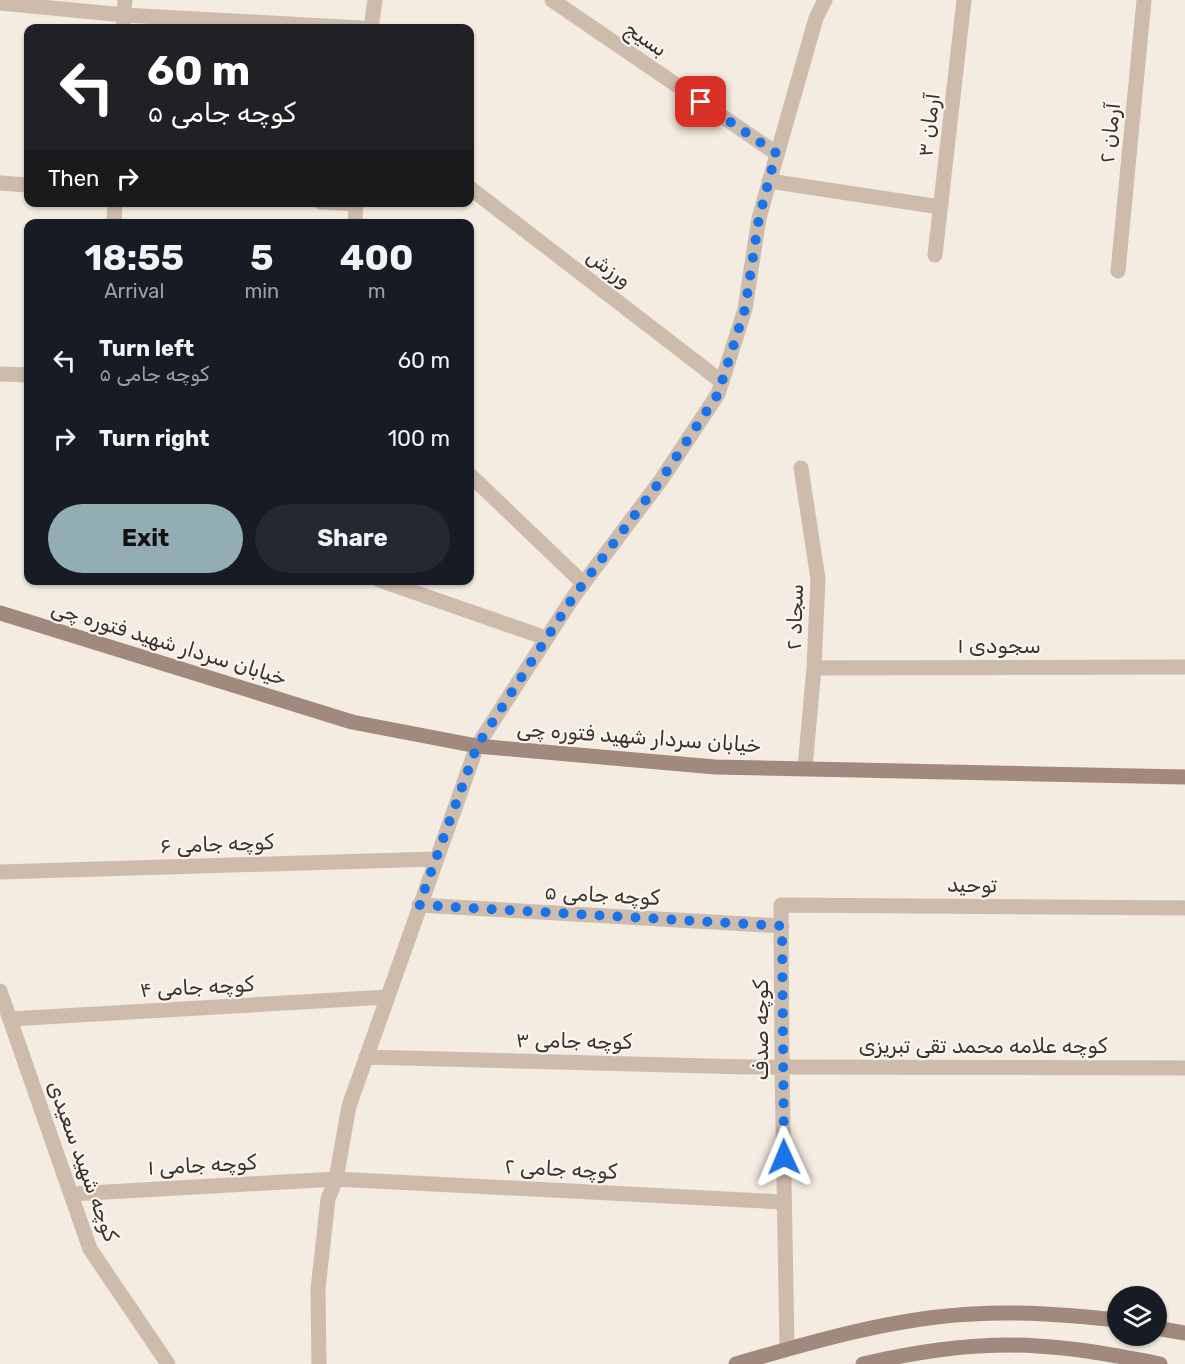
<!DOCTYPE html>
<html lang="en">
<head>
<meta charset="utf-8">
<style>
  body { margin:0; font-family:Rubik,"Noto Sans Arabic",sans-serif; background:#242831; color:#f1f3f6; height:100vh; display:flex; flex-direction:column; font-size:22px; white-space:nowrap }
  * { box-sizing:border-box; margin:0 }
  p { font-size:20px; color:#9ea1a6 }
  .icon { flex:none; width:33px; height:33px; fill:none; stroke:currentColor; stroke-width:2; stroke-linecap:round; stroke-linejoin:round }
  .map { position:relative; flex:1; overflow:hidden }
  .details { position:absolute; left:24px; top:219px; width:450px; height:366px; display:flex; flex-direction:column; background:#171b24; border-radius:12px; box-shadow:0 2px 4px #0004 }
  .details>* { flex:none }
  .banner { position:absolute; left:24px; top:24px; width:450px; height:183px; border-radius:12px; box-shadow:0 2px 4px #0004; background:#202124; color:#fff; overflow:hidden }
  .controls { position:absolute; left:1107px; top:1286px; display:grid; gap:12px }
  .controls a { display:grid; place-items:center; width:60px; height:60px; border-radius:50%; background:#171b24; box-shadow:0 2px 4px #0004; font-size:30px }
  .pin { position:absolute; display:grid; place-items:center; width:51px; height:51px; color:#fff; margin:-26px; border-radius:12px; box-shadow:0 3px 9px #0006 }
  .me { position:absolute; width:66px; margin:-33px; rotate:359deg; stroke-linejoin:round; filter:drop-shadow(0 0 4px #0008) }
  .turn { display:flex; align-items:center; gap:21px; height:126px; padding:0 24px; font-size:27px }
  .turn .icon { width:78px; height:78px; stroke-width:2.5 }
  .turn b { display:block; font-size:42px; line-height:51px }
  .then { display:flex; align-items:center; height:57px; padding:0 24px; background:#0003; gap:12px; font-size:22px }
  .eta { display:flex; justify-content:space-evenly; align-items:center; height:102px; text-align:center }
  .eta b { font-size:36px; font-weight:700; line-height:42px }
  .primary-button { display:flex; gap:12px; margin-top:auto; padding:12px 24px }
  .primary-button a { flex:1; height:69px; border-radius:36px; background:#92aeb2; color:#111; font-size:24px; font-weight:700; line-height:69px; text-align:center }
  .primary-button a+a { background:#242831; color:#f1f3f6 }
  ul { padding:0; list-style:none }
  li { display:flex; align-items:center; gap:18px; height:78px; padding:0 24px }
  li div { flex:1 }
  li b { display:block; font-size:22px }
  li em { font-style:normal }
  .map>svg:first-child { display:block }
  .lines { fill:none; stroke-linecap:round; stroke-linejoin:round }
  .street { stroke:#cdbbac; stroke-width:15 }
  .secondary { stroke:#a18a7d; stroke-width:15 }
  .route { stroke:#1a73e8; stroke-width:10; stroke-dasharray:0 18 }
  .labels { text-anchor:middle; stroke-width:4.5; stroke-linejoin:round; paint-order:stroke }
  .street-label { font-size:21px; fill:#3b302b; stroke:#fbf5ee }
</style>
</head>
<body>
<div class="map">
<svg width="1185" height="1364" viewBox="0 0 1185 1364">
  <rect width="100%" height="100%" fill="#f4ebe1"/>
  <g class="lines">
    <path class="street" d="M552,0L776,153
      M0,3L124,15L361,28
      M123,28L125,0
      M371,28L375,0
      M769,181L940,207
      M0,183L28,185
      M470,188L722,382
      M320,202L356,204
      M114,224L115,202
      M355,224L356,202
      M935,255L964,0
      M1118,271L1144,0
      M0,374L28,375
      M801,468L818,579L814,668L805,768
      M470,475L583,583
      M379,580L546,638
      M814,668L1185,667
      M0,872L436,859
      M419,905L782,926
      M0,991L90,1249L168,1364
      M10,1019L387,997
      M366,1057L748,1067L1185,1068
      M71,1194L336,1179L784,1202
      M787,1349L782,1067L781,905L1185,908
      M319,1364L318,1289L328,1199L336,1179L349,1106L477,746L574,596L661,480L718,394L745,309L759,218L816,18L825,0"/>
    <path class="secondary" d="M0,613L352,722L477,746L715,767L1185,777
      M1156,1328L1185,1333
      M736,1364C811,1342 893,1318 972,1314C1021,1311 1069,1315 1118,1320
      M863,1364C919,1351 979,1342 1037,1346C1078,1348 1119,1356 1160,1364"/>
  </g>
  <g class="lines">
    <path class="route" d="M701,102L776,153L759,218L745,309L718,394L661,480L574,596L477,746L419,905L782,926L784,1157"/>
  </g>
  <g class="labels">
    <g class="street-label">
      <text transform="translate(646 39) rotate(34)" y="7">بسیج</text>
      <text transform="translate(929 125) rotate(-83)" y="7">آرمان ۳</text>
      <text transform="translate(1110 133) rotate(-84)" y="7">آرمان ۲</text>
      <text transform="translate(609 268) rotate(37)" y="7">ورزش</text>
      <text transform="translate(795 617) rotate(-88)" y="7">سجاد ۲</text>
      <text transform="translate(169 643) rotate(17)" y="7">خیابان سردار شهید فتوره چی</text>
      <text x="999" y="653">سجودی ۱</text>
      <text transform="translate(639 737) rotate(4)" y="7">خیابان سردار شهید فتوره چی</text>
      <text transform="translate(217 844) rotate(-2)" y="7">کوچه جامی ۶</text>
      <text transform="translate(972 885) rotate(1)" y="7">توحید</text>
      <text transform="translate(602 895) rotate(3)" y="7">کوچه جامی ۵</text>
      <text transform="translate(197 987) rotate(-3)" y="7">کوچه جامی ۴</text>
      <text transform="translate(761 1030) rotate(-90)" y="7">کوچه صدف</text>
      <text transform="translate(574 1041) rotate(1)" y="7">کوچه جامی ۳</text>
      <text x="983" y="1053">کوچه علامه محمد تقی تبریزی</text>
      <text transform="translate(83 1161) rotate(70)" y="7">کوچه شهید سعیدی</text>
      <text transform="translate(202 1165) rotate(-3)" y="7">کوچه جامی ۱</text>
      <text transform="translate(561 1169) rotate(3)" y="7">کوچه جامی ۲</text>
    </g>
  </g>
</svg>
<div class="controls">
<a><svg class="icon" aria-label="layers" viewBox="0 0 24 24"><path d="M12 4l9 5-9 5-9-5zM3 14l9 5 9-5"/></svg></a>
</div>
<div class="pin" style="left:701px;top:102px;background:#d93025"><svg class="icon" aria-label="arrive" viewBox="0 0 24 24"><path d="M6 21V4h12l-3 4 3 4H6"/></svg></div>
<svg class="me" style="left:784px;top:1157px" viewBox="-20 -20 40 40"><path d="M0-17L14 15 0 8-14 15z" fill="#1a73e8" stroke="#fff" stroke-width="4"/></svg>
<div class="banner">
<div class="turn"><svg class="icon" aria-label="left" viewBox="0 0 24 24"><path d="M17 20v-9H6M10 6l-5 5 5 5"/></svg><div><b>60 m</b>کوچه جامی ۵</div></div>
<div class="then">Then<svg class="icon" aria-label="right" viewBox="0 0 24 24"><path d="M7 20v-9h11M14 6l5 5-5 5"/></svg></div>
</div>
<section class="details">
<div class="eta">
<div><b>18:55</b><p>Arrival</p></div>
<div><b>5</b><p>min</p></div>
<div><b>400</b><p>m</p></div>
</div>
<ul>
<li><svg class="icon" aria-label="left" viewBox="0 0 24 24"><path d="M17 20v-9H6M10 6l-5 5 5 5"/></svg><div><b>Turn left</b><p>کوچه جامی ۵</p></div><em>60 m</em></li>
<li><svg class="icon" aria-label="right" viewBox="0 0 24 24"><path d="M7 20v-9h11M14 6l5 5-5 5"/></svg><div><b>Turn right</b></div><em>100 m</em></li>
</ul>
<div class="primary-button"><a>Exit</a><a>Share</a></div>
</section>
</div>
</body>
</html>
